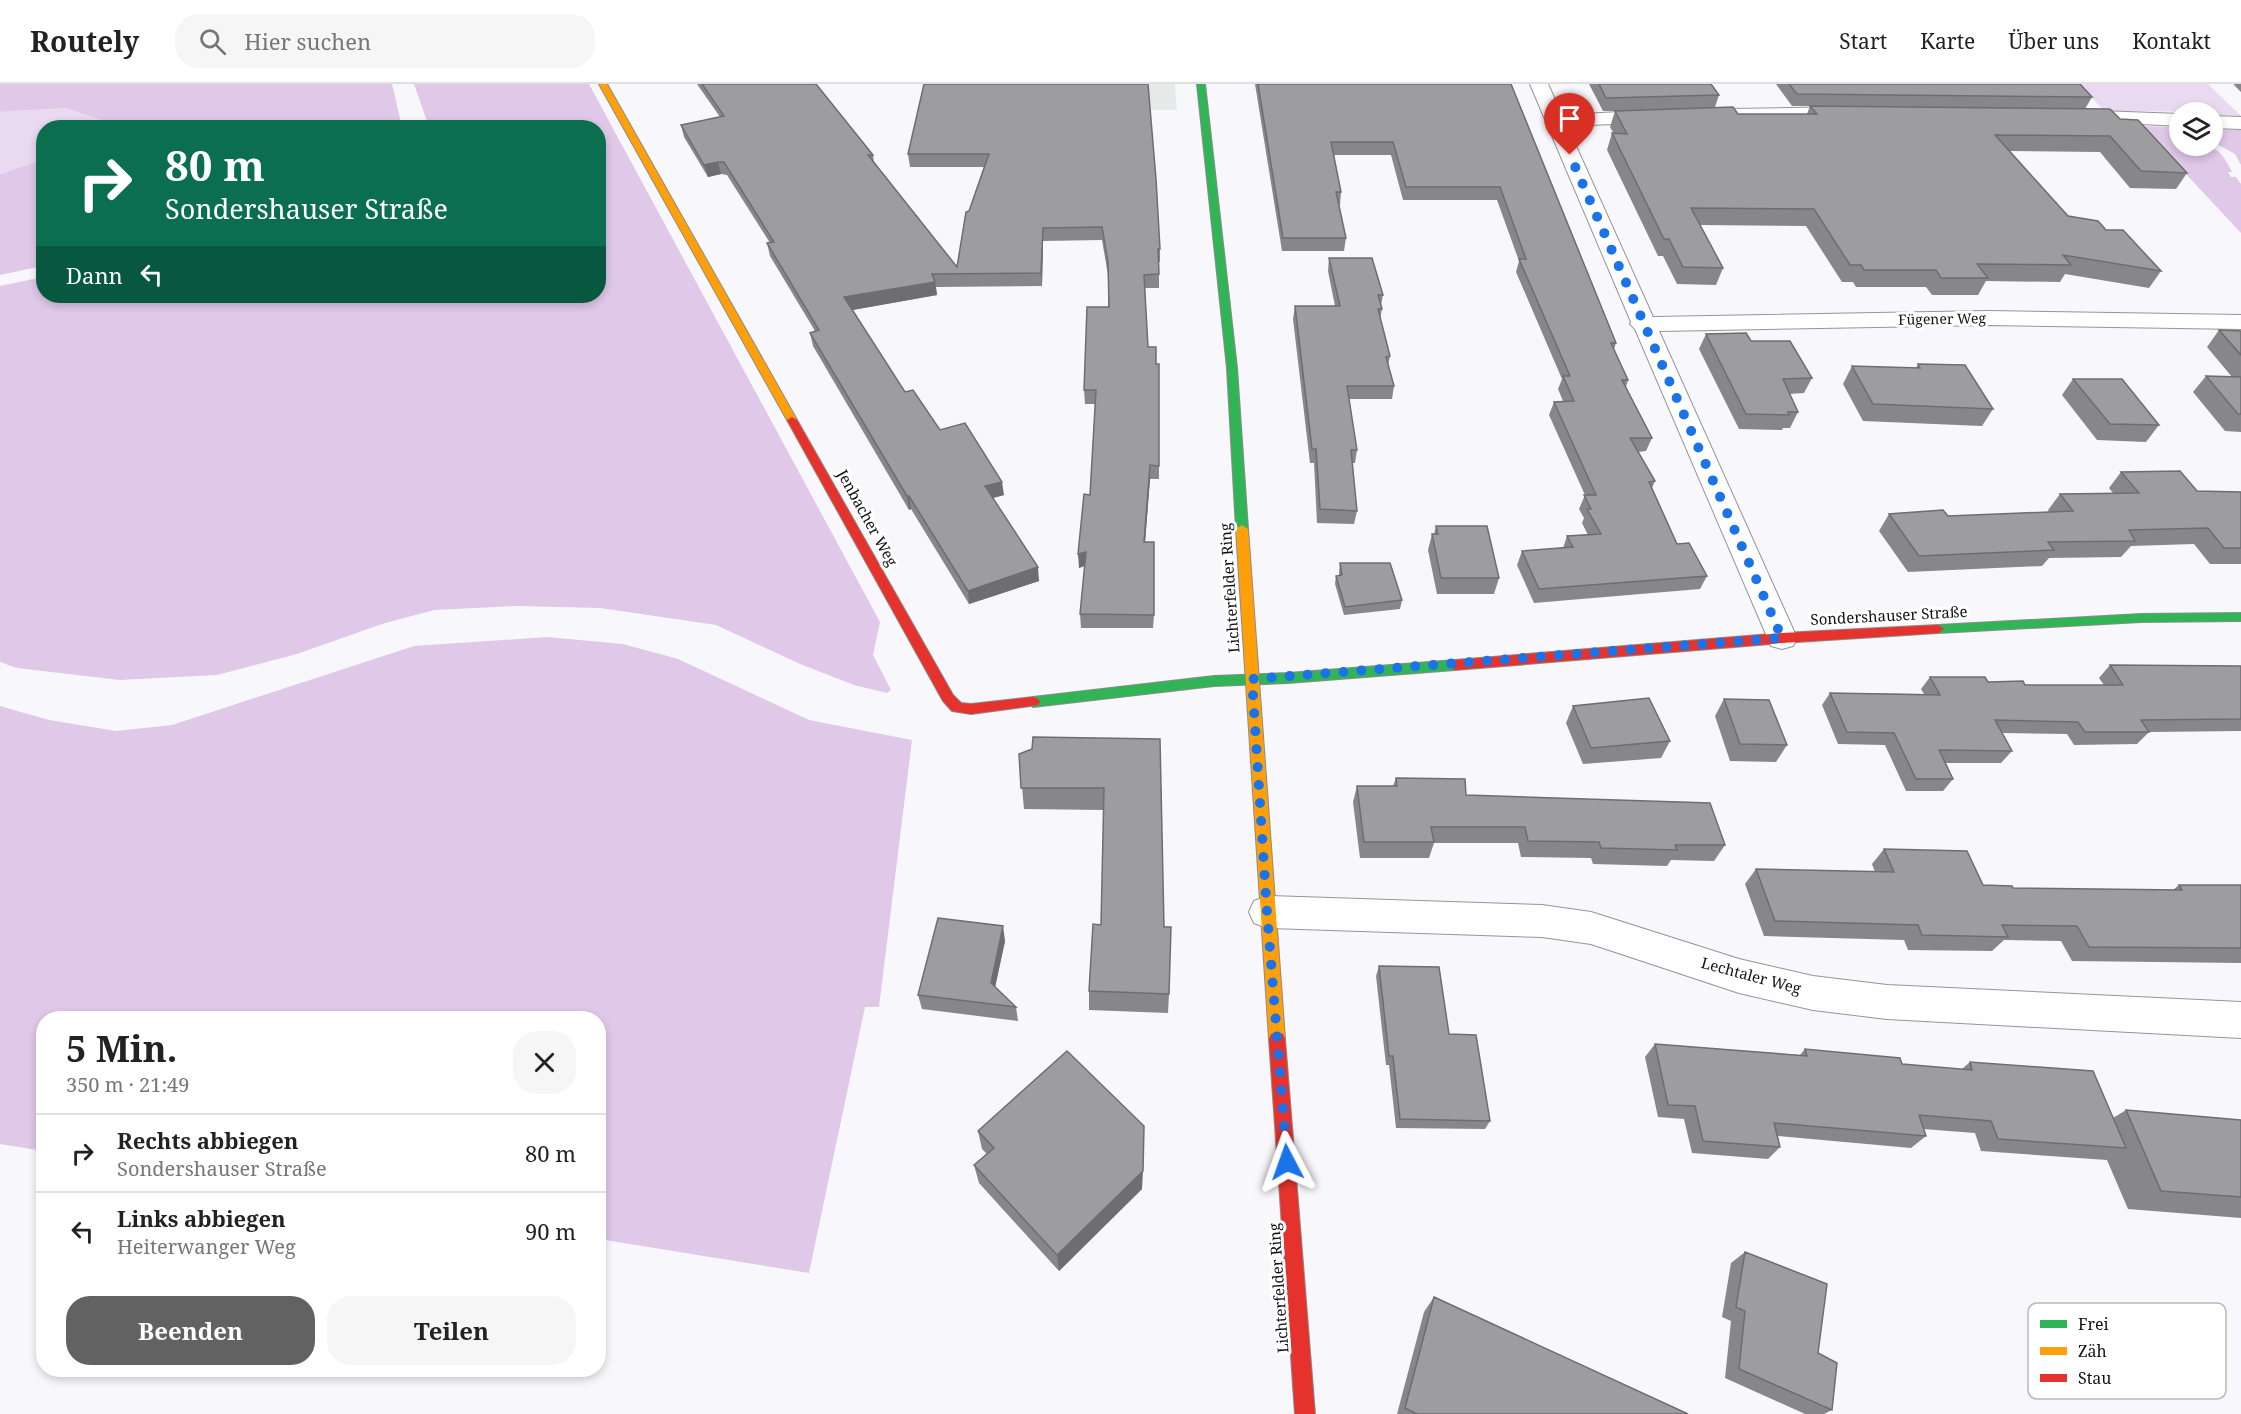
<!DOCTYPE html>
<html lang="de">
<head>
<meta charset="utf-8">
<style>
  body { margin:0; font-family:"Noto Serif",serif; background:#f6f6f6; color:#222; height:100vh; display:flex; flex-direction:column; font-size:22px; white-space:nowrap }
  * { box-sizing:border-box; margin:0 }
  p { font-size:20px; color:#767676 }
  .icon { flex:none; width:33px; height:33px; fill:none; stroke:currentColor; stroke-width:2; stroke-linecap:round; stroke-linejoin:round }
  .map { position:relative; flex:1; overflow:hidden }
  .details { position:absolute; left:36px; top:927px; width:570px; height:366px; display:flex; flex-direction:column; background:#fff; border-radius:24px; box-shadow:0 3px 9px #0003 }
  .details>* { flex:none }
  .banner { position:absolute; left:36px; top:36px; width:570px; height:183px; border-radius:24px; box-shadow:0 3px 9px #0003; background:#0b6e4f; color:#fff; overflow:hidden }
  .controls { position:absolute; left:2169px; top:18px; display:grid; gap:12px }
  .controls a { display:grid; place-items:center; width:54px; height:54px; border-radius:50%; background:#fff; box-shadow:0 3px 9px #0003; font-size:30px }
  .pin { position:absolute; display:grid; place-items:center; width:51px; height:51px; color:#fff; margin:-62px -26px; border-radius:50% 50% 50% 0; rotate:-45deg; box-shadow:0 0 6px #0007 }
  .pin .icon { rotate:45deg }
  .me { position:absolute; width:66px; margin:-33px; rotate:356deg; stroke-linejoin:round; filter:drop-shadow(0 0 4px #0008) }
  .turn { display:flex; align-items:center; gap:21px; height:126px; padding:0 30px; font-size:27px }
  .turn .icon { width:78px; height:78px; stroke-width:2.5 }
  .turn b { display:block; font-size:42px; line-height:51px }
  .then { display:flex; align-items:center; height:57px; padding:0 30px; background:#0003; gap:12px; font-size:22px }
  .round { display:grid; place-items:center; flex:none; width:63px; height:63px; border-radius:24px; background:#f6f6f6 }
  .overview { display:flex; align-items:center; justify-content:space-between; height:102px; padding:0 30px }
  h1 { font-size:36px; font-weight:700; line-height:45px }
  .button { display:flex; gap:12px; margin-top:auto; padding:12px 30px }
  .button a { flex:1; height:69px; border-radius:24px; background:#626263; color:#fff; font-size:24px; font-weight:700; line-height:69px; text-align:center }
  .button a+a { background:#f6f6f6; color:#222 }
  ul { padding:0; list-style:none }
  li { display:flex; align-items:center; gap:18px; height:78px; padding:0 30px; border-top:2px solid #e0e0e0 }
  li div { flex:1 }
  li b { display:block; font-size:22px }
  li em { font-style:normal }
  header { display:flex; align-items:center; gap:36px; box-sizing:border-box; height:84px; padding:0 30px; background:#fff; border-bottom:2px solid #e0e0e0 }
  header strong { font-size:28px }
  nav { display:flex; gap:33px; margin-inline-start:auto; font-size:21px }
  .search { width:420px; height:54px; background:#f6f6f6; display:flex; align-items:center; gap:15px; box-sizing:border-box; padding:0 21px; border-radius:24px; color:#767676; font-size:22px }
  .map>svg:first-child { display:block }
  .industrial { fill:#e5e9e8 }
  .green { fill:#e9d9f1 }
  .forest { fill:#e0c8e8 }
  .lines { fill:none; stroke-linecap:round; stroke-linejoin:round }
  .street-casing { stroke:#959597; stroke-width:2 }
  .fast-casing { stroke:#8c8c8d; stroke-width:2 }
  .slow-casing { stroke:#8c8c8d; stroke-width:2 }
  .jam-casing { stroke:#8c8c8d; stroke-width:2 }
  .street { fill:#fefeff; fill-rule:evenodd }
  .fast { fill:#30b455; fill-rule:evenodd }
  .slow { fill:#ff9f0a; fill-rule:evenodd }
  .jam { fill:#e5322d; fill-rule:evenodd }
  .wall { fill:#87878a }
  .shaded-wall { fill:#6e6e70 }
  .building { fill:#9d9da0; stroke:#6e6e70; stroke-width:1.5 }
  .route { stroke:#1a73e8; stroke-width:10; stroke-dasharray:0 18 }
  .labels { text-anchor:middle; stroke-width:6; stroke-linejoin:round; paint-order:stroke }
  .far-street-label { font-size:14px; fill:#111; stroke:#fff }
  .street-label { font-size:15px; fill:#111; stroke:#fff }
  .key { fill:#fff; stroke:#b8b8b8; stroke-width:1.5 }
  .key-label { font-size:16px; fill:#111 }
</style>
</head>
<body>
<header>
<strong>Routely</strong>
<div class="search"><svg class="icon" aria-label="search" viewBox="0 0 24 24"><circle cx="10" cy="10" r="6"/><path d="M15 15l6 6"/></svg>Hier suchen</div>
<nav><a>Start</a><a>Karte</a><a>Über uns</a><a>Kontakt</a></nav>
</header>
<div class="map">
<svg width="2241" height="1330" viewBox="0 0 2241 1330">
  <rect width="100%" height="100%" fill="#f8f8fc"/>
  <path class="industrial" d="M1109,0H1175L1177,26H1109Z"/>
  <path class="green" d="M2077,0H2208L2241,32L2213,31L2212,28L2105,27Z
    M66,24L115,41L113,44H44L43,76L0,90V28Z"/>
  <path class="forest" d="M0,0H392L402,43H113L115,41L66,24L0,28Z
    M414,0H589L880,538L873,571L891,606L887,609L854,601L800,580L716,541L600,524L516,522L434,526L382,540L297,570L217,591L120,596L17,584L0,578V202L43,193L44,212H598V44L429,43Z
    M2141,42L2175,43L2179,47L2180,62C2211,62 2217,58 2232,88H2228L2231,93H2236L2241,100V149Z
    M2212,45L2241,46V81L2235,70L2213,58Z
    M43,76V182L0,191V90Z
    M547,553L623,560L678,575L809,636L912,656L879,923H865L809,1189L599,1155L598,934H44L43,1067L0,1060V622L49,636L116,647L172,641L414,562Z"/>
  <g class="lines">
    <g class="street-casing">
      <path id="street" d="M1530,0H1548L1562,31L1659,26L1666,28L1669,32L1666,36L1659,38L1567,42L1653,233L1988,227L2241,231V245L1988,241L1659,247L1797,554L1793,562L1782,565L1771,562L1635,245L1630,240L1631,238Z
        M1851,23L1858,25L1861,29L1858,33L1728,37L1721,35L1718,31L1721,27L1728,25Z
        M2073,26L2180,30V42L2066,36L2063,32L2066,28Z
        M2212,32L2241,33V45L2212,44Z
        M1267,812L1542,821L1591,828L1739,875L1813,892L1887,901L2241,918V954L1887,935L1813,926L1739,909L1591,860L1542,853L1267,844L1254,839L1249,828L1254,817Z"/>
    </g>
    <g class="fast-casing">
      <path id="fast" d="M1197,0H1205L1237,284L1248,445L1242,449L1236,445L1227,284Z
        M2241,529V537L2141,538L1938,549L1932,545L1938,541L2141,530Z
        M1455,576L1461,581L1455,586L1288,599L1214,602L1033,623L1026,618L1033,613L1214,592L1288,589Z"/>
    </g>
    <g class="slow-casing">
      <path id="slow" d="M599,0H607L797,336L796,338L792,339L787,336Z
        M1242,441L1248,445L1285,955L1283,960L1277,962L1271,960L1269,955L1236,445Z"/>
    </g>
    <g class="jam-casing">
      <path id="jam" d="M792,333L797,336L953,611L961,619L971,620L1033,613L1038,615L1040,618L1038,621L971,630L952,627L943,617L787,336Z
        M1938,541L1944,545L1938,549L1782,559L1455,586L1449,581L1455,576L1782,549Z
        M1277,948L1283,950L1285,955L1315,1330H1295L1269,955L1271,950Z"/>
    </g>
    <use href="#street" class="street"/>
    <use href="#fast" class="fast"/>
    <use href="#slow" class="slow"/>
    <use href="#jam" class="jam"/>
  </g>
  <path class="wall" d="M697,0H816L873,71L874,78L957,183L969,127L984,83H910L908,70L924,0L1160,165V178H1159V204H1145L1148,263L1159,382V395H1150L1145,458L1154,531L1153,544H1081L1080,530L1085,482L1079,484L1090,411L1095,320H1085L1084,306L1108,223V191L1102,156L1043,157L1042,202L936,203L937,211L852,226L905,308L940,346L1004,411L992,414L1039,497L969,520L911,425L909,426L813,262L810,249L815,247L770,172L767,159H770L727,91L721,90L708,93L684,53L681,41L720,33Z
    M1255,0H1511L1616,259L1614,265L1628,296L1626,303L1652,354L1646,367L1638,368L1655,397L1652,404L1677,460L1707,492L1700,505L1534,519L1517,481L1522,467L1563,464L1567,452L1588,451L1582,439L1584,434L1579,425L1585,411L1549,331L1554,318L1563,317L1558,305L1562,295L1516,188L1519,177L1497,116H1403L1391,71H1334L1341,108L1340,121H1339L1346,154L1344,167H1282Z
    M1589,0H1711L1719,11L1715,23L1738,30H1807L1810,22H1792L1776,0H2080L2092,13L2085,25L2120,35L2187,89L2176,105L2130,104L2100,68L2010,67L2068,132L2106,146L2161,187L2149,204L2065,190L2060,198L1986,197L1978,211H1932L1926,203H1856L1853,198H1842L1806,142L1700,141L1723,184L1716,201L1677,200L1663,172H1658L1607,66L1612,49L1614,50L1610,43L1615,27H1603Z
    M2234,0H2241V8L2234,1Z
    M1329,174L1383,211L1381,221L1382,225L1380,235L1390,272L1388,281L1394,302L1392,315H1349L1357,366L1355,379H1352L1357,427L1354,440L1317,439L1314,379H1310L1293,235L1295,222H1335L1328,187Z
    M2219,246L2241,247V348L2225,347L2193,308L2206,292L2232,293L2207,263Z
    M1706,250L1751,257L1812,294L1804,309L1789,310L1798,328L1790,344H1783L1782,346L1739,345L1699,265Z
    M1918,280L1993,325L1982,342L1863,337L1843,300L1852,282L1916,284Z
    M2073,295L2159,341L2146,358L2097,356L2062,311Z
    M2121,388L2197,407L2241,408V480H2210L2194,460L2131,462L2121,473L2049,474L2042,482L1908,488L1879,447L1889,430L1948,432L2049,428L2048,426L2060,410L2113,409L2109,404Z
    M1436,442L1499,494L1494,510H1437L1428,466L1432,450H1434Z
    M1340,479L1402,516L1400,525L1344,531L1335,500L1336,492L1339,491V488Z
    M2110,581L2241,582V647L2149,648L2137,660L2074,661L2067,650L2002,649L2012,667L2001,679H1945L1953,695L1943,707H1906L1885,661L1838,660L1822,621L1830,609L1924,610L1921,605L1930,593L2025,601H2104L2099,594Z
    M1724,615L1787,661L1776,678L1730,677L1715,632Z
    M1573,622L1670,657L1661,674L1583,680L1566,639Z
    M1160,655L1164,843L1169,910L1168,929L1089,926V907L1101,841L1104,726L1024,725L1019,670Z
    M1396,694L1466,711L1725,761L1714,777L1671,776L1667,782L1593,780L1591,774L1521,773L1518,759H1434L1429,774H1360L1353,718L1357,702H1393Z
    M1884,765L1983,801L2013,804L2173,806L2179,801H2241V879L2072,877L2061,857L2004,856L1992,867L1908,866L1904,856L1764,852L1745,800L1756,785L1875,788L1872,780Z
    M1005,857L995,903L1016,923L1018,937L922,925L918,911Z
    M1379,882L1449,950L1490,1037L1485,1045L1396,1044L1389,981H1386L1376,892Z
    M1655,960L1800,971L1805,965L1902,980L1962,985L1970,978L2113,1034L2126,1026L2241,1036V1134L2128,1125L2107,1076L1981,1067L1975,1049L1923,1045L1926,1052L1911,1064L1778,1052L1780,1063L1768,1075L1692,1069L1684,1035L1658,1033L1645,973Z
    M978,1047L1142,1105L1059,1187L979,1099L974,1081L987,1070L982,1065Z
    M1745,1168L1818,1269L1832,1326L1824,1330H1805L1725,1294L1731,1237L1722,1233L1731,1179Z
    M1434,1213L1688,1330H1397L1424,1228Z"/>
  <path class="shaded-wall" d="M718,78L721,90L708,93L704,81Z
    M1043,144V157L1042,202L1041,189Z
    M935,198L937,211L847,227L844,213Z
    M1150,381V395L1144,472V458Z
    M1002,398L1004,411L986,416L985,402Z
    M907,412H909L911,425L909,426Z
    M1086,468V481L1079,484L1078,470Z
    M1038,483L1039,497L969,520L968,507Z
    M1003,842L1005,857L993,913L991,899Z
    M1143,1087L1142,1105L1059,1187L1057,1171Z"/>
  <path class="building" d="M702,0H816L873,71H868L957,183L966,128L969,127L989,70H908L924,0H1148L1156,95L1160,165H1158L1159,190L1144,191L1148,263H1156V280H1159V382L1150,381L1144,458H1154V531L1080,530L1086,468L1078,470L1084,410L1090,411L1096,306H1084L1087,223H1109L1108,178L1102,143L1043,144L1041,189L932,190L935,198L844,213L905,308L913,306L940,346L965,339L1002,398L985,402L1038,483L968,507L909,412H907L810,249L819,246L767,159L774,158L724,78H718L704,81L681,41L724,32Z
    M1258,0H1511L1616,259H1611L1628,296H1622L1652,354H1630L1655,397L1649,398L1677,460L1689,459L1707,492L1539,505L1522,467L1573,463L1567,452L1601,450L1587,425H1591L1584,411H1596L1554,318L1574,317L1563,292H1570L1519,175H1526L1500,103H1406L1393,58H1331L1341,108H1336L1346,154H1283Z
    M1599,0H1711L1719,11L1606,14Z
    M1789,0H2080L2092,13L1797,10Z
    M1810,22L2110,25L2120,35L2138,36L2187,89L2141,87L2110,52L1995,51L2068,132L2098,137L2106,146H2123L2161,187L2063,171L2071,181L1977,180L1988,194H1941L1936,186H1864L1861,181H1850L1814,125L1691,124L1723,184L1683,183L1669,155H1664L1612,49L1627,50L1615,27L1733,23L1738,30H1817Z
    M1329,174H1372L1383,211H1378L1382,225H1378L1390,272L1386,273L1394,302H1347L1357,366H1351L1357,427L1320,425L1316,365H1312L1295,222H1340Z
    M2219,246L2241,247V271Z
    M1746,249L1751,257H1790L1812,294L1783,295L1798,328H1788L1789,331L1746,330L1706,250Z
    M1918,280L1965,281L1993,325L1873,320L1852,282L1920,284Z
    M2206,292L2241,293V330H2238Z
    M2073,295H2122L2159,341L2110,340Z
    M2180,387L2197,407L2241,408V464H2224L2208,444L2129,446L2135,457L2048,458L2054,466L1919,472L1889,430L1943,426L1948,432L2073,427L2060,410L2139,409L2121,388Z
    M1436,442H1487L1499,494H1441L1432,450H1438Z
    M1340,479H1390L1402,516L1345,523L1336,492L1342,491Z
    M2110,581L2241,582V635L2141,636L2149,648H2085L2078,638L1995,636L2012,667L1939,666L1953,695H1916L1894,649L1847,648L1830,609L1940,611L1930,593H1985L1988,598L2023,597L2025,601H2123Z
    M1649,614L1670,657L1591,664L1573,622Z
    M1724,615L1769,616L1787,661L1740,660Z
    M1033,653L1160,655L1164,843H1171L1169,910L1089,907L1093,840L1101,841L1104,704H1021L1019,670L1032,665Z
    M1396,694L1465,695L1466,711L1710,719L1725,761H1675L1677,766L1601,764L1599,758L1528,757L1525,743H1431L1434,758H1364L1357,702H1397Z
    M1884,765L1967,767L1983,801L2012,802L2013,804L2182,806L2179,801H2241V864L2089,863L2077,842L2002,841L2008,853L1922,851L1918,841L1775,837L1756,785L1894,788Z
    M938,834L1003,842L991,899L1016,923L918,911Z
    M1379,882L1439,883L1449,950L1476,951L1490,1037L1400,1035L1393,972H1389Z
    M1655,960L1807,972L1805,965L1900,974L1902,980L1972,986L1970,978L2093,987L2126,1064L1998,1055L1991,1037L1919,1031L1926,1052L1774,1039L1780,1063L1703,1057L1695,1022L1668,1021Z
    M1067,967L1144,1042L1143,1087L1057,1171L974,1081L994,1064L978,1047Z
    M2126,1026L2241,1036V1113L2161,1107Z
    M1745,1168L1827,1200L1818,1269L1837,1279L1832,1326L1739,1285L1745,1227L1736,1223Z
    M1434,1213L1688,1330H1417L1405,1324Z"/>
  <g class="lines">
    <path class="route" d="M1287,1078L1267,828L1252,595L1782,554L1570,71"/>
  </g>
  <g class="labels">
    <g class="far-street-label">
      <text transform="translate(1942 235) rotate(-1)" y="5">Fügener Weg</text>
    </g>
    <g class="street-label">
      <text transform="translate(867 434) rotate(61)" y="5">Jenbacher Weg</text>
      <text transform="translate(1230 504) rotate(-94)" y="5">Lichterfelder Ring</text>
      <text transform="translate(1889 532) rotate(-3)" y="5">Sondershauser Straße</text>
      <text transform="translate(1751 892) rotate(15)" y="5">Lechtaler Weg</text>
      <text transform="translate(1279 1204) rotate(-94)" y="5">Lichterfelder Ring</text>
    </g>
  </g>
  <rect x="2028" y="1219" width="198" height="96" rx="9" class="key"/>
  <rect x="2040" y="1236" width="27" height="8" fill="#30b455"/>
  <rect x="2040" y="1263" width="27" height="8" fill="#ff9f0a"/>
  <rect x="2040" y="1290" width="27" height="8" fill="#e5322d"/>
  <g class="key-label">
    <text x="2078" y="1246">Frei</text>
    <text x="2078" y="1273">Zäh</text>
    <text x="2078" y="1300">Stau</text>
  </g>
</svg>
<div class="controls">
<a><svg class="icon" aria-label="layers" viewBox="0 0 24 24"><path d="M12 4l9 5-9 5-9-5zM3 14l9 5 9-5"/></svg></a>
</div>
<div class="pin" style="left:1570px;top:71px;background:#d93025"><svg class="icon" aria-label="arrive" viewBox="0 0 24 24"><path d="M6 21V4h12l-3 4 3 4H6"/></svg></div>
<svg class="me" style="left:1287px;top:1078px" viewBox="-20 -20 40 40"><path d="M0-17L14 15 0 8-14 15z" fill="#1a73e8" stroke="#fff" stroke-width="4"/></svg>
<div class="banner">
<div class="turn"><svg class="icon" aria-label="right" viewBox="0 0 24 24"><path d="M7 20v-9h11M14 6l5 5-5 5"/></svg><div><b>80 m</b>Sondershauser Straße</div></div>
<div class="then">Dann<svg class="icon" aria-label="left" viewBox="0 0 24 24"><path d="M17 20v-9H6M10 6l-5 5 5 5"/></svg></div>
</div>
<section class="details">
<div class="overview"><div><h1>5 Min.</h1><p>350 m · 21:49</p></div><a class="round"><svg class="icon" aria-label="close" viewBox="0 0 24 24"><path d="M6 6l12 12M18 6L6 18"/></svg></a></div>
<ul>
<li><svg class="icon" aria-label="right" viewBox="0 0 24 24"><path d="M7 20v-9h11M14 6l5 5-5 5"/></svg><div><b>Rechts abbiegen</b><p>Sondershauser Straße</p></div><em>80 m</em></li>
<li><svg class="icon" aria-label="left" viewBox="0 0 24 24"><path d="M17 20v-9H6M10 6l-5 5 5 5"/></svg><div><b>Links abbiegen</b><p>Heiterwanger Weg</p></div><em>90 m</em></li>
</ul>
<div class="button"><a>Beenden</a><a>Teilen</a></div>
</section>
</div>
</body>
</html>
